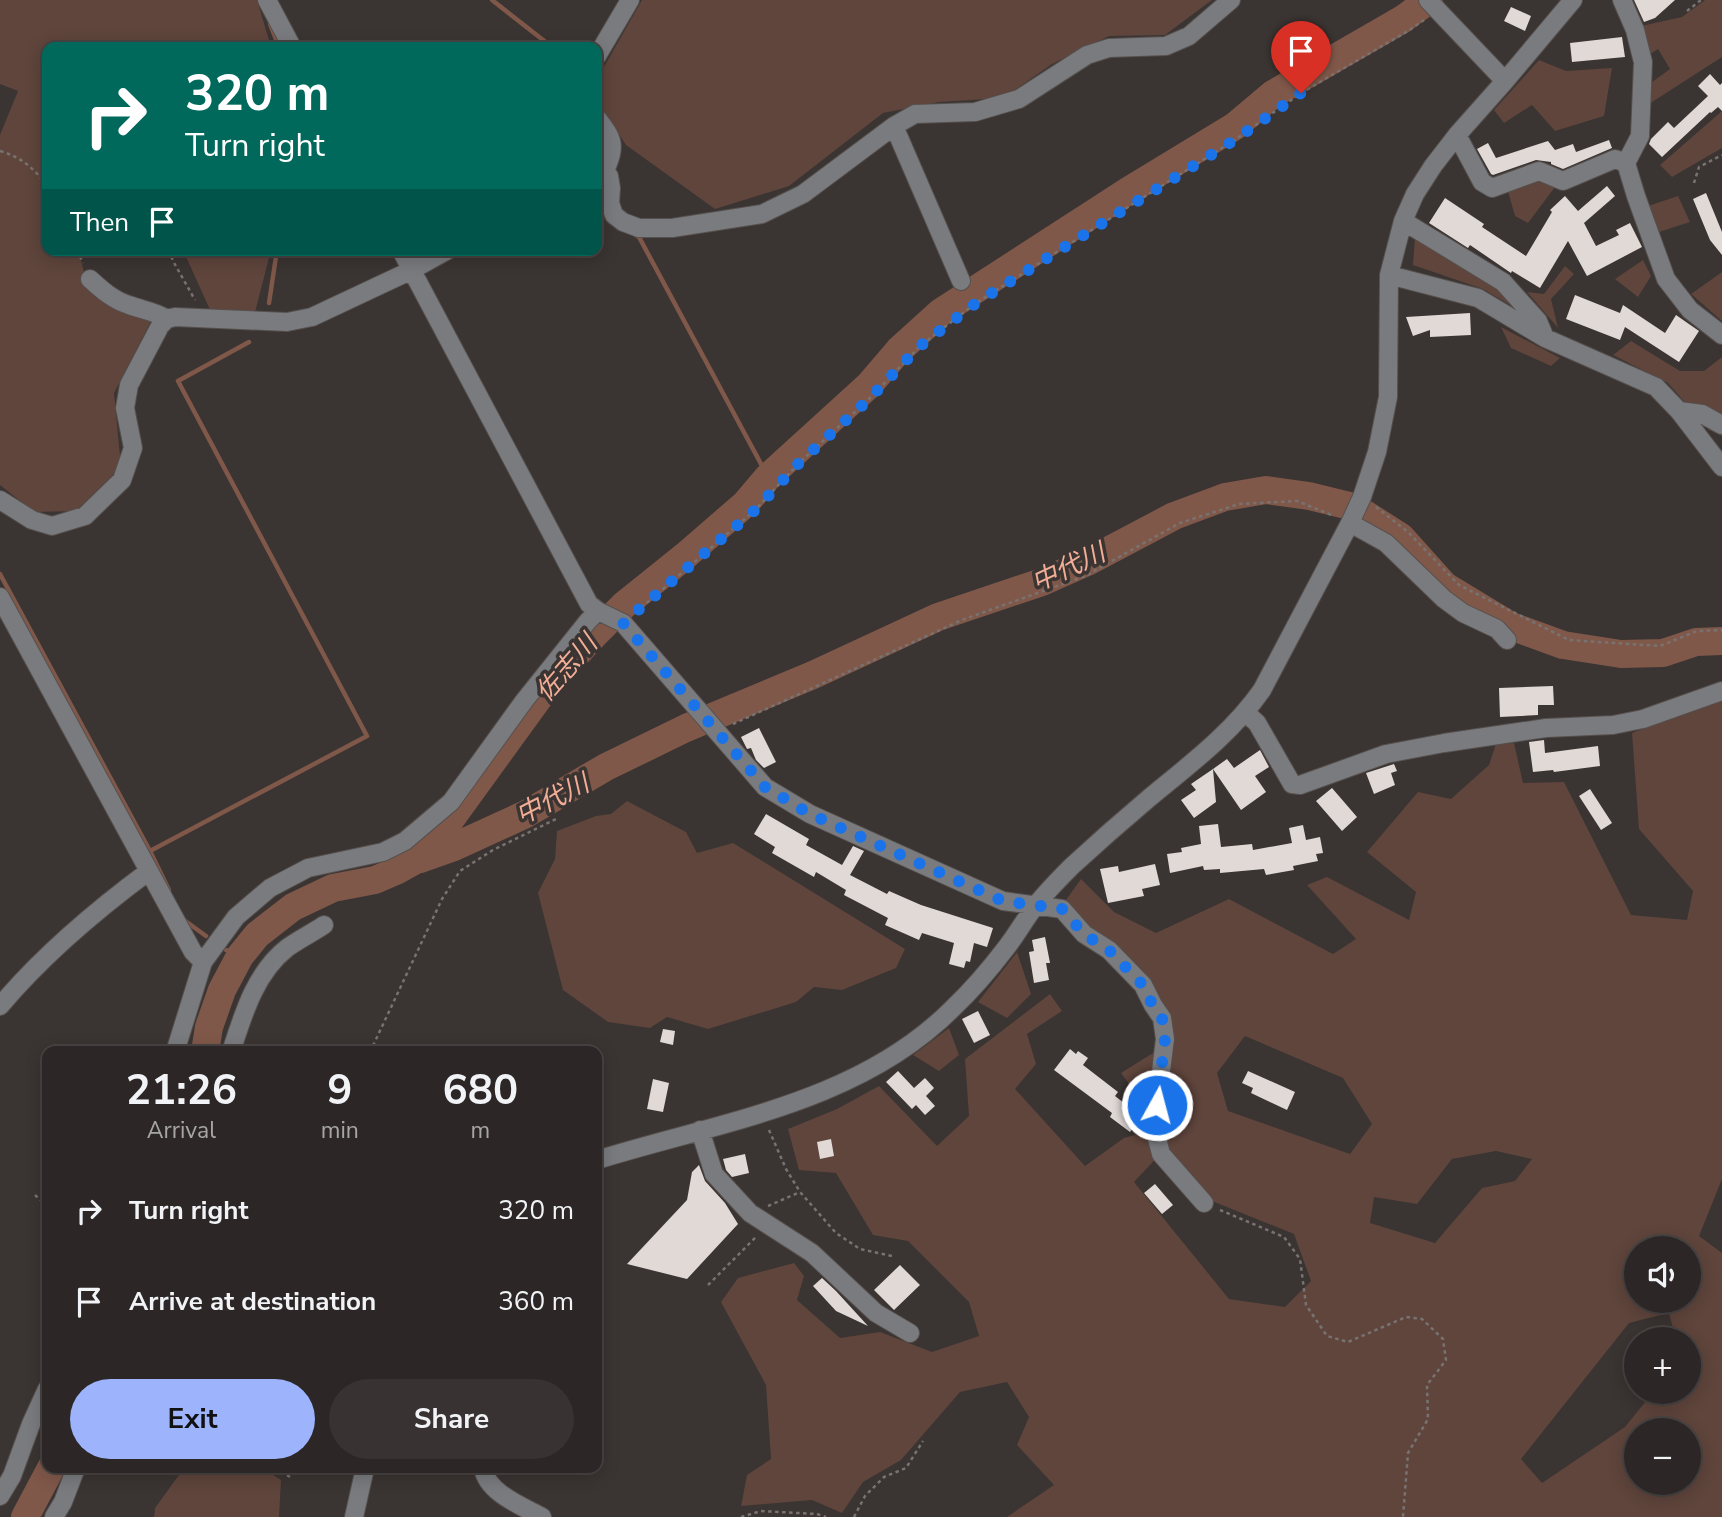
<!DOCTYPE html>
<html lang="en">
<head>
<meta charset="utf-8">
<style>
  body { margin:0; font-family:"Nunito Sans","Noto Sans JP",sans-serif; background:#383332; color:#f1f3f6; height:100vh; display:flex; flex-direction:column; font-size:26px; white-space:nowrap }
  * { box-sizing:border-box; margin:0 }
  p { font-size:23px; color:#a6a5a7 }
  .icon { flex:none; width:38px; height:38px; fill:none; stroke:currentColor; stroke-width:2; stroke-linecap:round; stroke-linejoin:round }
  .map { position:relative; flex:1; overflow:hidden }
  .details { position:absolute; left:42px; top:1046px; width:560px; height:427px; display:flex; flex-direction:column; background:#2c2726; border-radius:14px; box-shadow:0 4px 18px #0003,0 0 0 2px #484443 }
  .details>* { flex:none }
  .guide { position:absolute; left:42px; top:42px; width:560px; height:214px; border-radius:14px; box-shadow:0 4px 18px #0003,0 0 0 2px #484443; background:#00695c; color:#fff; overflow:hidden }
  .buttons { position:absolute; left:1624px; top:1236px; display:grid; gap:14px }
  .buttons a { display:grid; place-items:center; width:77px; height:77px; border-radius:50%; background:#2c2726; box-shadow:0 4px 18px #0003,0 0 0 2px #484443; font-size:35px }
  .pin { position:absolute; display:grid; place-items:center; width:60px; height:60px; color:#fff; margin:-72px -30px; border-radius:50% 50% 50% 0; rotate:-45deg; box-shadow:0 0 7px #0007 }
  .pin .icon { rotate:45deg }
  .me { position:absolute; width:77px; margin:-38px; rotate:7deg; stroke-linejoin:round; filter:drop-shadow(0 0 5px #0008) }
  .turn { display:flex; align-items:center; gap:24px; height:147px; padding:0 28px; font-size:32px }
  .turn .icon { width:91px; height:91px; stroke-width:2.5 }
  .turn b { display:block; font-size:49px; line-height:60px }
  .then { display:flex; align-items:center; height:66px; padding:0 28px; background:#0003; gap:14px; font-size:26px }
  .eta { display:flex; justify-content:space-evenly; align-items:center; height:119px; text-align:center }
  .eta b { font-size:42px; font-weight:700; line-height:49px }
  .primary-button { display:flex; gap:14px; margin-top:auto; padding:14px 28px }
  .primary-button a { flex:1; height:80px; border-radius:42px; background:#9db4fd; color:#111; font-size:28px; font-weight:700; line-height:80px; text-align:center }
  .primary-button a+a { background:#383332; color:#f1f3f6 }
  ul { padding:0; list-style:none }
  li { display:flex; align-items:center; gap:21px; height:91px; padding:0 28px }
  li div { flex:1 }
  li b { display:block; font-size:26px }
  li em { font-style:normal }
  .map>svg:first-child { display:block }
  .green { fill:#5f453c; fill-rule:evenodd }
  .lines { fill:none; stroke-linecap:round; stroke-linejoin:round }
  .stream { stroke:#80584a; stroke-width:4.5 }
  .river { stroke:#80584a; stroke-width:28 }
  .building { fill:#e0d9d6 }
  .minor-casing { stroke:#56504e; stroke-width:20 }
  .path { stroke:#787371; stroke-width:2.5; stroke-dasharray:3.5 3.5; stroke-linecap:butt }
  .minor { stroke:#7a7b7e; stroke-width:18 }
  .route { stroke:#1a73e8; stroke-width:12; stroke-dasharray:0 21.6 }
  .labels { text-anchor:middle; stroke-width:7; stroke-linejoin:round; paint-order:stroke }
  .water-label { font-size:26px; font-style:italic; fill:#f2ad96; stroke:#3a3432 }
</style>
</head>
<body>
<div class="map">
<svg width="1722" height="1517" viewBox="0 0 1722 1517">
  <rect width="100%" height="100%" fill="#3a3432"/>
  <path class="green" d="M0,0H257L271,47H47V250H78L89,290L151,321L114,393L121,467L76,511L34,512L0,485V135L18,91L0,84Z
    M642,0H1212L1165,35L1109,36L1052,64L1003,98L939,102L883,113L789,186L715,209L626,145L597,100V79Z
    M1705,0H1722V57L1649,104L1648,85L1670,69L1658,49L1647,56L1641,26L1682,17Z
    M1539,60L1566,71L1612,68L1604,116L1555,131L1532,105L1504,123L1494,110Z
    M1722,111V148L1672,177L1660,165Z
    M1538,177L1558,183L1528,223L1515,216L1507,188Z
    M1678,196L1690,222L1659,232L1648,206Z
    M1415,237L1492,284L1512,306L1483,289L1413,265Z
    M183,250H271L254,316L211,312Z
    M1643,260L1651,276L1638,297L1615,279Z
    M1565,266L1574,274L1551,299L1558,328L1527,292L1544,294Z
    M1722,272V321L1691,294Z
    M1501,327L1560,358L1551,366L1511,348Z
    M1631,341L1680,371H1704L1722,357V436L1709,430L1668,383L1613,355Z
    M1722,697V1179L1699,1236L1722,1253V1517H1007L1054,1485L1017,1445L1029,1417L1007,1382L960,1392L901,1460L863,1482L842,1513L812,1500L741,1506L747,1475L771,1459L766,1385L721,1302L738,1278L794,1263L804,1276L797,1300L840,1338L880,1332L932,1352L979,1336L969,1302L908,1241L873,1235L836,1173L799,1170L788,1129L837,1109L879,1086L937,1146L969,1116L965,1059L1050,994L1062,1011L1027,1034L1036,1064L1015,1089L1085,1166L1124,1138L1159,1128L1172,1023L1148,978L1083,924L1066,900L1081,879L1114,912L1156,933L1229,899L1333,954L1356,939L1307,885L1327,877L1409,920L1416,892L1367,852L1418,792L1451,799L1489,765L1496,744L1514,743L1523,783L1564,782L1631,915L1687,920L1693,891L1639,829L1632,733ZM1245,1036L1343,1078L1372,1124L1350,1154L1228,1111L1217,1073ZM1165,1149L1207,1199L1294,1234L1311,1281L1285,1307L1229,1299L1134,1182ZM1496,1151L1532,1159L1515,1181L1482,1188L1435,1243L1370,1223L1374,1197L1417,1204L1452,1159ZM1636,1248H1689V1300H1636ZM1669,1313L1676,1339H1689V1391H1654L1625,1427L1542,1483L1521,1459L1629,1323ZM1636,1430H1689V1482H1636Z
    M627,801L686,832L697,853L733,843L905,949L896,968L842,990L814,987L796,1002L708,1029L667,1017L650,1028L608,1022L563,990L538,893L555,859L557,831L596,816L611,814Z
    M1017,952L1031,994L1007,1018L978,1002Z
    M949,1028L959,1055L939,1071L913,1055Z
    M1153,1053L1157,1083L1142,1101L1121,1073Z
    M184,1468H262L281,1480L279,1517H154L155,1508Z"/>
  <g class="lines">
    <path class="stream" d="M492,0L552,47
      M270,24L279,47
      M634,234L639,237L768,477
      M269,303L277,250
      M0,574L150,851
      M1716,641L1722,646
      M169,890L150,851L367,736L178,381L249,342
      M184,920L206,936
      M226,950L240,956"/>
    <path class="river" d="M420,859L454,847L526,814L606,767L686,728L813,675L938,617L1042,582L1087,562L1174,516L1225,497L1266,490L1309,496L1354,507L1401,537L1445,586L1511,626L1563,645L1621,654L1663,653L1696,642L1722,641
      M205,1052L209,1027L222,990L240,956L257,935L293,907L333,888L375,880L396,871L414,861L440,834L548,685L595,634L624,605L685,556L745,504L768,477L869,385L899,350L941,312L1128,191L1235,126L1273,94L1403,19L1429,0
      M25,1517L51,1468"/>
  </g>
  <path class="building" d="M1634,0H1675L1655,18L1644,22Z
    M1511,7L1531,16L1525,31L1504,21Z
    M1622,37L1625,57L1572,62L1570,43Z
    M1710,74L1720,85L1722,83V111L1718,107L1711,113L1710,112L1662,157L1649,144L1651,139L1668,122L1674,128L1708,96L1698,86Z
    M1609,140L1612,148L1563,169L1551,164V162L1536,160L1493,175L1491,174L1477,149L1488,143L1496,158L1548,141L1555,150L1573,144L1576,152Z
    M1607,186L1615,196L1584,223L1596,246L1619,235L1616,230L1630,223L1642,247L1587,276L1568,241L1540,288L1512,271L1511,273L1470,245L1468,248L1429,223L1445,198L1484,224L1482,227L1526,256L1552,212L1550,210L1565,196L1578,211Z
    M1706,193L1722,232V255L1710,240L1693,199Z
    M1575,295L1620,313L1623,305L1665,333L1676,315L1699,331L1679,362L1625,327L1620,340L1566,319Z
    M1470,313L1471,335L1430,337V330L1413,336L1406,317Z
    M1553,686L1554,705H1538V715L1500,717L1499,688Z
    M759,728L776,762L764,768L756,760L751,748L747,749L741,737Z
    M1544,740L1545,753L1598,746L1600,766L1554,772L1553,770L1533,772L1529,742Z
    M1260,750L1269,767L1255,776L1266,792L1241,810L1213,769L1227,759L1234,768Z
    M1394,764L1397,771L1391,773L1395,785L1374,794L1366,773Z
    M1213,769L1216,802L1194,818L1181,800L1196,790L1191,784Z
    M1332,788L1357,817L1342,831L1316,801Z
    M1590,789L1612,823L1601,830L1579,796Z
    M766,814L809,839L806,845L842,865L853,846L864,851L850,875L887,894L889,891L921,905L993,928L987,947L974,943L970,962L966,961L964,968L949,964L954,943L922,933L919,940L885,925L888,918L844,895L846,890L816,872L814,877L772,853L775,847L754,834Z
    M1218,824L1221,847L1252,844L1253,850L1292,843L1289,828L1303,825L1306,840L1320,837L1323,853L1316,854L1318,861L1293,866L1294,870L1266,875L1264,869L1220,873V869L1204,870L1203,866L1170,873L1167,854L1182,852L1181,848L1201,844L1199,826Z
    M1155,864L1160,885L1142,889L1144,896L1108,903L1100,869L1118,866L1119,872Z
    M1045,937L1050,963H1046L1049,980L1034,983L1029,952L1034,951L1032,940Z
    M978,1011L990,1035L974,1043L962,1019Z
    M663,1029L675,1031L673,1045L660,1042Z
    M1070,1049L1076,1054L1078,1051L1088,1058L1083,1065L1118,1092L1115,1096L1142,1117L1130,1132L1110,1117L1112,1113L1054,1070Z
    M898,1071L914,1088L925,1078L934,1088L926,1096L935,1106L925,1115L916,1105L912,1109L886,1082Z
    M1248,1071L1295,1092L1287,1110L1251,1093L1253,1088L1242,1083Z
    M653,1079L669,1083L663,1112L647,1109Z
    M831,1139L834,1156L820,1159L817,1142Z
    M745,1154L749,1173L732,1177L726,1170L723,1159Z
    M699,1165L705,1181L725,1203L738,1224L687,1279L627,1264L687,1200L692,1172Z
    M1155,1184L1173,1205L1162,1214L1144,1193Z
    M900,1265L920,1285L894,1310L874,1290Z
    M822,1278L836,1291L868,1326L836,1311L813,1286Z"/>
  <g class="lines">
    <g class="minor-casing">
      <path id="minor" d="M267,0L292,47
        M1428,0L1505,81
        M1622,0L1635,30L1643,62L1640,136L1626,163L1636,196L1666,279L1690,310L1722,335
        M597,56L630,0
        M597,118C614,140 616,145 605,171
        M894,126L961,281
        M1457,135L1482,182L1492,188L1539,171L1563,181L1615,159L1626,163
        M597,169L605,171L609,176L611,188L610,203L614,215L623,222L639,228H672L762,214L803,194L894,126L915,114L975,112L1019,99L1087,55L1109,48L1166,46L1189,36L1231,0
        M1403,221L1503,282L1538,321L1545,338
        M401,250L589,604L598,611L623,623L765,787L810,814L1003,901L1062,909L1084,934L1109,950L1143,985L1153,1005L1162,1018L1165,1039L1154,1127L1161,1154L1204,1203
        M1389,275L1478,298L1545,338L1656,387L1679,411L1722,467
        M90,279C102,290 113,300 129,305C142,310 155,311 167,319
        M1679,411L1702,414L1722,425
        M0,500L32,520L52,526L85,516L122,480L133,448L125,408L129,385L160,326L167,319L175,317L287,322L312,317L412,270L448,250
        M1350,523L1386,543L1444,599L1463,613L1497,629L1507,640
        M0,597L193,952L203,962
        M1246,713L1257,723L1292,784L1300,785L1386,754L1444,743L1546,728L1613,725L1643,719L1722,691
        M0,1006C43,955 95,911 149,871
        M175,1052L203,962L236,917L270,888L308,868L383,852L405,841L451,802L524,701L588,621L598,611
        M231,1052C243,1015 255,973 287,948C298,940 312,933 324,925
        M700,1130L714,1174L750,1213L812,1253L876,1313L910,1333
        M597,1160C719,1122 859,1103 953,1008C972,990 990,969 1006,948C1017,934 1025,919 1036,905C1047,891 1060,878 1072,866C1097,843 1122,821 1148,799C1189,765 1231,734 1262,690L1350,523L1362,497L1377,452L1388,397L1389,275L1403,221L1415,194L1433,166L1457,135L1505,81L1573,0
        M483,1468C487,1493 522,1506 542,1517
        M0,1496L12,1476L31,1424L47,1389
        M54,1517L63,1502L76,1468
        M354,1517L365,1468"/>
    </g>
    <path class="path" d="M1687,11L1701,0
      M0,151C21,157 34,168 47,186
      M1694,183L1699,167L1722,155
      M77,250L83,263
      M169,250L173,261L195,300
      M1376,507L1408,532L1459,585L1569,640L1660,646L1697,631L1722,630
      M636,612L755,510L800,462L868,400L920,346L976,303L1236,139L1301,93L1408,31L1424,20
      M733,724L962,620L1085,576L1180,523L1239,504L1297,501L1334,516
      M370,1052L442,899L460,871L493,850L556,819
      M769,1130L786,1169L800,1192L836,1233L860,1249L892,1256
      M35,1195L47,1206
      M768,1206L800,1192
      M1220,1210L1284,1237L1300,1259L1306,1305L1327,1336L1348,1342L1406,1317L1422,1319L1443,1339L1446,1360L1427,1385L1428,1419L1408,1453L1403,1517
      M708,1285L756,1237
      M275,1468L290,1477
      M741,1517L761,1511L817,1514L826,1517
      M854,1517L865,1496L884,1477L906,1468L923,1441"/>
    <use href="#minor" class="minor"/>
  </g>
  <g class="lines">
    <path class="route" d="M1157,1105L1165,1039L1162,1018L1153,1006L1143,985L1109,950L1084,934L1062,909L1003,901L810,814L765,787L623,623L755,510L800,462L868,400L920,346L976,303L1236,139L1301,93"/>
  </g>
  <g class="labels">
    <g class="water-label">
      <text transform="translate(1068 567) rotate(-25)" y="9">中代川</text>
      <text transform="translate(566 668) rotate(-49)" y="9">佐志川</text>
      <text transform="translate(552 799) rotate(-27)" y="9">中代川</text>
    </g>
  </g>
</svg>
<div class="buttons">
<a><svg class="icon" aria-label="sound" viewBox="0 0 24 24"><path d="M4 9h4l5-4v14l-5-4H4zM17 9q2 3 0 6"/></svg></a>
<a>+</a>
<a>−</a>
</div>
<div class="pin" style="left:1301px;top:93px;background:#d93025"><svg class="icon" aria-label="arrive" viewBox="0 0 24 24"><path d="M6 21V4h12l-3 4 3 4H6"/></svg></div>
<svg class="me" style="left:1157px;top:1105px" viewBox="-20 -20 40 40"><circle r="17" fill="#1a73e8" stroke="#fff" stroke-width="3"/><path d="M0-11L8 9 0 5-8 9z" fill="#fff"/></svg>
<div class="guide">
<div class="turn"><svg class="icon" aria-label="right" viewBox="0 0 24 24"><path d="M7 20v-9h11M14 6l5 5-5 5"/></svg><div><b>320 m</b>Turn right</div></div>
<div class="then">Then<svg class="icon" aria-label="arrive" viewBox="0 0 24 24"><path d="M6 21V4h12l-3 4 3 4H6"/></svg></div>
</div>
<section class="details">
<div class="eta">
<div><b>21:26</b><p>Arrival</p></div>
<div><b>9</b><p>min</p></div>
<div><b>680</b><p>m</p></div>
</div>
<ul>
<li><svg class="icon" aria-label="right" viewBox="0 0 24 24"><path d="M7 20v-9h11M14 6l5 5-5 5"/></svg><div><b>Turn right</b></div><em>320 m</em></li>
<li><svg class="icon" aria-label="arrive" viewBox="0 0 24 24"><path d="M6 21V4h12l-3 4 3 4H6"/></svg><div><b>Arrive at destination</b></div><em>360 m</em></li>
</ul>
<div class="primary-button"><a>Exit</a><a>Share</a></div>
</section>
</div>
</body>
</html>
